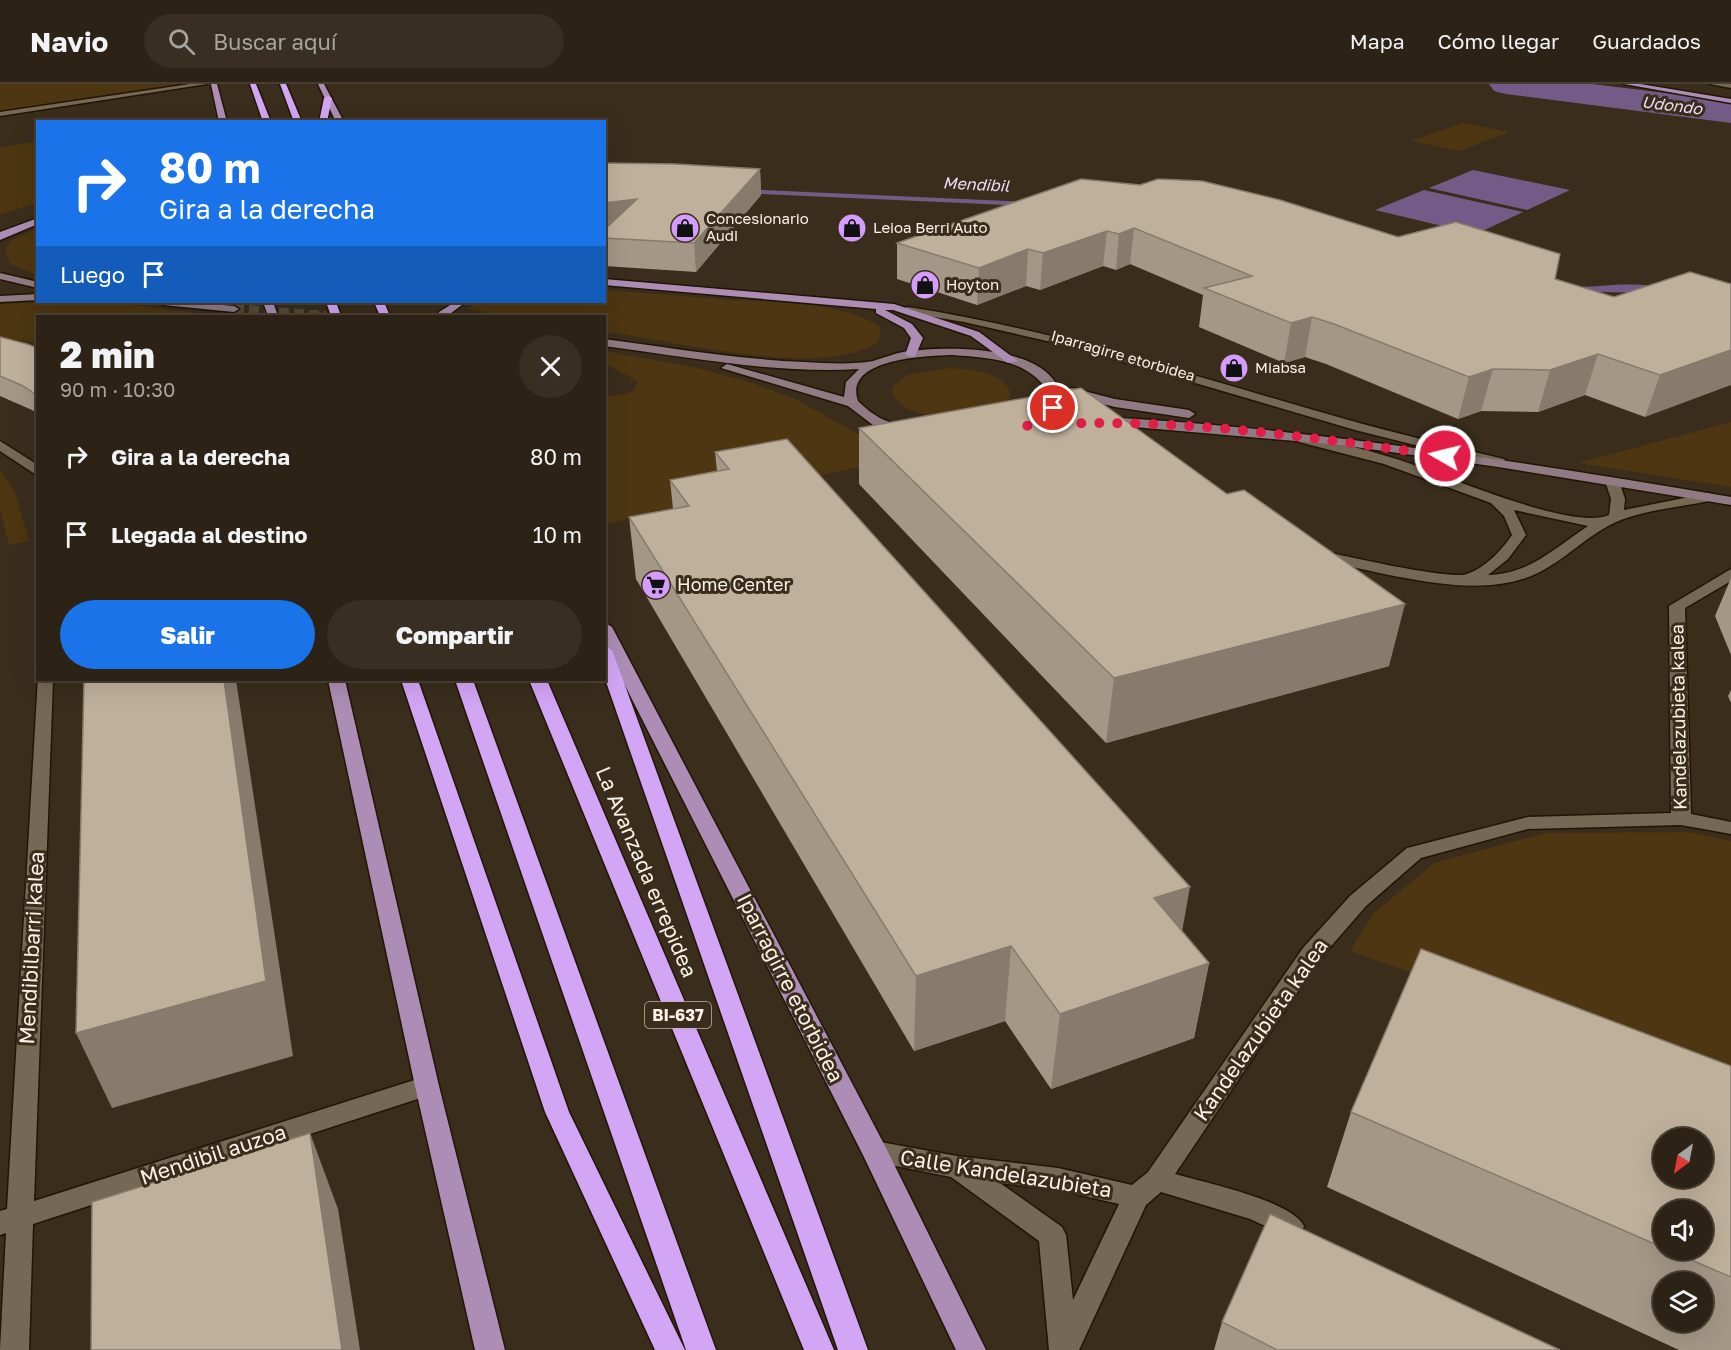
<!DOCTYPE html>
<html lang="es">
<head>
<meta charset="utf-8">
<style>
  body { margin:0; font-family:"Golos Text",sans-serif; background:#382f22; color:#f1f3f6; height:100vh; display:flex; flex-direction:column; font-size:22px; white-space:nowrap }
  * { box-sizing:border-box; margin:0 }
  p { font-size:20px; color:#a6a4a0 }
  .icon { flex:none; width:33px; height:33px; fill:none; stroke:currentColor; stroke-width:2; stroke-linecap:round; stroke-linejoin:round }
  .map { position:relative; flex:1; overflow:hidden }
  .panel { position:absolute; left:36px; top:231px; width:570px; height:366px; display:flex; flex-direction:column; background:#2c2215; border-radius:0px; box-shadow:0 6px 24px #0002,0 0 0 2px #483f34 }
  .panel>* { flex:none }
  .guide { position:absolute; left:36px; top:36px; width:570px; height:183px; border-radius:0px; box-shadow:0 6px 24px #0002,0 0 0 2px #483f34; background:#1a73e8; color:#fff; overflow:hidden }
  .needle { width:39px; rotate:212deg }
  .fabs { position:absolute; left:1653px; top:1044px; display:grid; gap:12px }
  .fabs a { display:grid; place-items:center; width:60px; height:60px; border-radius:50%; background:#2c2215; box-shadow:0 6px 24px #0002,0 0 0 2px #483f34; font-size:30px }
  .pin { position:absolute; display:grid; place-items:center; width:51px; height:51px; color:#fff; margin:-26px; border:3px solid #fff; border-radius:50%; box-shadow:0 2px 6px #0007 }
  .me { position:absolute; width:66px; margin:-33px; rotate:278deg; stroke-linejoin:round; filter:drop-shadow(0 0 4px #0008) }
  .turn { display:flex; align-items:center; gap:21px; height:126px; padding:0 24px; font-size:27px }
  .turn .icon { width:78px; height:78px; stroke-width:2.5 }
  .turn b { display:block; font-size:42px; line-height:51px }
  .then { display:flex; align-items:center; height:57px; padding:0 24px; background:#0003; gap:12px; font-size:22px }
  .round { display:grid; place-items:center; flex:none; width:63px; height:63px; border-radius:32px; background:#382f22 }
  .overview { display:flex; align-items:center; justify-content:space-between; height:102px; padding:0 24px }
  h1 { font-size:36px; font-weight:800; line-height:45px }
  .cta { display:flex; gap:12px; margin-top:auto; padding:12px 24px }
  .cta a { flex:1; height:69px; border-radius:36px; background:#1a73e8; color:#fff; font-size:24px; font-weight:800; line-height:69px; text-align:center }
  .cta a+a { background:#382f22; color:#f1f3f6 }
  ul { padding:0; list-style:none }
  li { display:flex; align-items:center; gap:18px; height:78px; padding:0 24px }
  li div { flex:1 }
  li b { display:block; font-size:22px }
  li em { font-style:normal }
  header { display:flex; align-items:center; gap:36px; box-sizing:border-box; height:84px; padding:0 30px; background:#2c2215; border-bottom:2px solid #483f34 }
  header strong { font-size:28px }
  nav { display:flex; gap:33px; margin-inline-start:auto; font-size:21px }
  .search { width:420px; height:54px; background:#382f22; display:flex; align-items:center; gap:15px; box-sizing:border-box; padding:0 21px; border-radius:33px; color:#a6a4a0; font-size:22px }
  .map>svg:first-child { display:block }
  .green { fill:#4d3611 }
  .water { fill:#745b87 }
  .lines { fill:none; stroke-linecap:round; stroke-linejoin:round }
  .stream { fill:#745b87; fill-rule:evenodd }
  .river { fill:#745b87; fill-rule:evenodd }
  .secondary-tunnel { stroke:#574b3a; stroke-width:10; stroke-dasharray:10 5; stroke-linecap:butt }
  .street-casing { stroke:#211505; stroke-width:3 }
  .secondary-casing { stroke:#211505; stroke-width:3 }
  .primary-casing { stroke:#211505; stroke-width:3 }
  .highway-casing { stroke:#211505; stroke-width:3 }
  .street { fill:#756854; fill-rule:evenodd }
  .secondary { fill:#917a84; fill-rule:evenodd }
  .primary { fill:#ad8db5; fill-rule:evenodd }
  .highway { fill:#d3a5f5; fill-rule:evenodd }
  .wall { fill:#a49785; fill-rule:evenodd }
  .shaded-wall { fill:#867b6c }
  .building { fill:#bfb09b; stroke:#867b6c; stroke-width:1.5; fill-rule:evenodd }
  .route { stroke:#e11d48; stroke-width:10; stroke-dasharray:0 18 }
  .labels { text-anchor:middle; stroke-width:6; stroke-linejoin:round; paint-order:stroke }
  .far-poi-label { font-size:15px; fill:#faf2e7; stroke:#3a2d1c; text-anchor:start }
  .far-street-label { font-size:15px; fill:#faf2e7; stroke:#3a2d1c }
  .far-water-label { font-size:16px; font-style:italic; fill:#ecddf9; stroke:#3a2d1c }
  .shield { fill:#3a2d1c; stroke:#c0b7aa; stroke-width:1.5 }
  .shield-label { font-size:16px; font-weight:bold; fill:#faf2e7 }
  .poi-label { font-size:18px; fill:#faf2e7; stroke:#3a2d1c; text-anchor:start }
  .street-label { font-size:18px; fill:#faf2e7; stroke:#3a2d1c }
  .near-street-label { font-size:21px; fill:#faf2e7; stroke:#3a2d1c }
</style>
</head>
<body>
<header>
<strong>Navio</strong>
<div class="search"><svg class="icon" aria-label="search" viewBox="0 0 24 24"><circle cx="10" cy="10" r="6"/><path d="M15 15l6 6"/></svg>Buscar aquí</div>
<nav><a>Mapa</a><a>Cómo llegar</a><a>Guardados</a></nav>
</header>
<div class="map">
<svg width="1731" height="1266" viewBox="0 0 1731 1266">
  <rect width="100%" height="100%" fill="#3a2d1c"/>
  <path class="green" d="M0,0H188L0,28Z
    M1463,39L1510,48L1459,67L1411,57Z
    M37,57V119L0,131V64Z
    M37,144H38L37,191L10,180L5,166L12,156Z
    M605,206C647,209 690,213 733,216C777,219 845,217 881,244L879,256C831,298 668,255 605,248L604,232H484L483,227L467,225L479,218H604Z
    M42,218L116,219L223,232H38L37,259L0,253V220Z
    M604,267L693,283L750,298L797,316L865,354L941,369C829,387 718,412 607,440L604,436L605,312L622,311L634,306L638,297L605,280Z
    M948,284C968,285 1006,287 1011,311L1007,318C975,326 914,347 892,309L893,302L908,291Z
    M1731,338V403L1578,379Z
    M0,386L15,408L29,457L9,461L0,425Z
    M1688,748L1731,757V1002L1350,867L1374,829L1434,779L1545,749Z"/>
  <path class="water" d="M1473,86L1570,106L1527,126L1429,104Z
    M1424,106L1523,128L1476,150L1375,126Z"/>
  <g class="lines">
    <path class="stream" d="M742,105L1030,118L1034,120L1030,122L739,109Z
      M1572,201L1580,203C1600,203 1647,196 1662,206C1657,210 1579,208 1569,206L1568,204Z"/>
    <path class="river" d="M1489,0H1592L1731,17V39L1506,10L1494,7Z"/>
    <path class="secondary-tunnel" d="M234,225L326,232"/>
    <g class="street-casing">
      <path id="street" d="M190,0H207L0,32V28Z
        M1710,0H1731V4Z
        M908,223C1058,246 1199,294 1345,335C1397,350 1451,362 1504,375L1506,378L1499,382L1355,346L1069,262L964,238L904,228V224Z
        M1304,351C1334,358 1364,365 1393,374C1437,387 1571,448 1609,431L1611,415L1605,397L1612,393L1619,397L1625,415L1624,426L1709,409L1716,413L1709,417C1676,424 1638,426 1608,442C1577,459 1554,487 1519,496C1460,513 1380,487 1321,477L1313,472L1321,467C1347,472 1448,496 1467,490C1485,484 1502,466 1512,451L1504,432L1491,419L1384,380L1299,358L1297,355ZM1514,426L1588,442C1556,463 1528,491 1488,491L1508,475L1526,451Z
        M0,357L38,381V392L0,367Z
        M1731,485V497L1685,524L1691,730L1731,738V750L1681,741L1528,745L1421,774L1366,822L1319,876L1175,1090C1203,1098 1293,1117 1304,1142L1301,1150L1291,1154L1250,1135L1161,1108L1146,1121L1079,1266H1049L1039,1157L951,1093L866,1076L862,1068L866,1060L875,1057L957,1072L1058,1084L1132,1101L1148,1088L1303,864L1350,812L1407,764L1528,733L1671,729L1669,522ZM1000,1099L1058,1106L1119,1120L1073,1216L1066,1151L1062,1143Z
        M38,593V596H53L34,1117L427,992L436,995L439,1002L436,1009L33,1140L29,1266H0L6,1149L0,1151V1127L7,1125Z"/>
    </g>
    <g class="secondary-casing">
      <path id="secondary" d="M0,189L38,198V204L0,195Z
        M38,210V216L0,218V212Z
        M158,218H191L234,222L239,225L234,228L163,221Z
        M604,255C671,264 737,275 804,278C826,279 851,281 873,277C883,274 893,270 903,268C941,262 1025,261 1052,294C1057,299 1060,307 1064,313L1053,331L1029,343L990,352L951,355L912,351L873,341L848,322L721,284L727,280L844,313L846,298L859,285C774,290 689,273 604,262ZM952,271C992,274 1030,275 1052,313C1049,317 1047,322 1044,325C1018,353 918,349 884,336C875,332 865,324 858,317C843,274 927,272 952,271Z
        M1072,304L1115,315L1189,326L1195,330L1189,334L1115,323L1068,311V305Z
        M1105,333C1316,345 1523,378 1731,413V421L1498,383L1341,361L1100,340L1099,337Z"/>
    </g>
    <g class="primary-casing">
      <path id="primary" d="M211,0H217L227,38H219Z
        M318,0H324L344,38H336Z
        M1624,0H1640L1731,15V19Z
        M38,134V140L0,156V148Z
        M604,195L894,220L979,248L1018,277L1008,279L971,252L893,226H885L912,240L923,254L915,273L905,271L911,254L904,244L876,229V225L604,201Z
        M263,218H273L278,232H268Z
        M455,218H466L447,232H439V228Z
        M604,538L612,543L884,1060L986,1266H956L863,1071L604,560Z
        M328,596H345L439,1002L505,1266H475L415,1002Z"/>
    </g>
    <g class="highway-casing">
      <path id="highway" d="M250,0H256L271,38H263Z
        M280,0H286L302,38H294Z
        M328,12L332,14L327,38H319L324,14Z
        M326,218H336L341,232H331Z
        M374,218H384L390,232H380Z
        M604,561L612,566L868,1266H838L604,592Z
        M401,596H418L569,1028L685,1266H655L545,1028Z
        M455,596H473L716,1266H686Z
        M529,596H547L834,1266H804Z"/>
    </g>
    <use href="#street" class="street"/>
    <use href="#secondary" class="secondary"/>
    <use href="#primary" class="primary"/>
    <use href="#highway" class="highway"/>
  </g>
  <path class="wall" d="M604,79L760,85L761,111L696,188L604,182Z
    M1081,95L1398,153L1555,195L1614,213L1731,200L1645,333L1585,311L1538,328L1481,327L1458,335L1326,280L1305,273L1284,279L1199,243L1203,211L1130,180L1116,186L1103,182L1040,206L1026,202L977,221L897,195V159Z
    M0,253L38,264V330L32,326L0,312Z
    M859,344L1227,410L1389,582L1106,659L859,400Z
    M715,368L1182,847L1209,879L1194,954L1051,1005L1005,937L914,967L636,495L629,433L673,425L670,396L717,387Z
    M1731,494V571L1715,532Z
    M1731,606V619L1728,612Z
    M1731,982V1266H1679L1327,1103L1351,1028ZM1664,1126L1702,1166H1664ZM1664,1198H1702V1238H1664Z
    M1222,1238L1560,1266H1214Z"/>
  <path class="shaded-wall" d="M760,85L761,111L696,188L694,159Z
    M637,115L604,147V119Z
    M1134,144L1130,180L1116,186L1119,150Z
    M1107,147L1103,182L1040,206L1043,169Z
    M1028,165L1026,202L977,221L979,184Z
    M1312,233L1305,273L1284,279L1291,239Z
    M1731,266V301L1645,333L1660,291Z
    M1598,270L1585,311L1538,328L1550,286Z
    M1493,285L1481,327L1458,335L1469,293Z
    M1405,520L1389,582L1106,659L1114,594Z
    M224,596H236L293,972L112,1024L76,949Z
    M1190,803L1177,876L1154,814Z
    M1011,862L1005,937L914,967L916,892Z
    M1209,879L1194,954L1051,1005L1060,930Z
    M310,1049L338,1125L360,1266H342Z"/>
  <path class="building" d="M604,79L675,80L760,85L694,159L604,154V146L637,115L604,119Z
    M1081,95L1140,101L1158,95L1202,97L1280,116L1398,153L1456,138L1560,170L1555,195L1614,213L1690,188L1731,200V266L1660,291L1598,270L1550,286L1493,285L1469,293L1334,240L1312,233L1291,239L1204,204L1252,192L1134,144L1119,150L1107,147L1043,169L1028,165L979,184L897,159Z
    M0,253L27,260L38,264V312L23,302L0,292Z
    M1081,304L1227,410L1244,406L1405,520L1114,594L859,344Z
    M787,355L1190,803L1154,814L1209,879L1060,930L1011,862L916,892L629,433L689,422L670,396L729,385L715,368Z
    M84,596H224L266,897L76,949Z
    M1421,865L1731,982V1193L1668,1166H1702V1126H1664V1164L1351,1028ZM1664,1054H1702V1094H1664Z
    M310,1049L342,1266H91L92,1118Z
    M1270,1130L1560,1266H1277L1222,1238Z"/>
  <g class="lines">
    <path class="route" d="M1053,324L1042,334L1025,342C1167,331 1305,353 1445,372"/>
  </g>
  <defs>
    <g id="shop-disc" transform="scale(1.5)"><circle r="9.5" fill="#d49cfc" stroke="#3a2d1c"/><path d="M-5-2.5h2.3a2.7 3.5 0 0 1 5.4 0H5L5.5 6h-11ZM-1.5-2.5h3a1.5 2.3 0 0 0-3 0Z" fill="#111"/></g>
    <g id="supermarket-disc" transform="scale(1.5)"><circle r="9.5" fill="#d49cfc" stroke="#3a2d1c"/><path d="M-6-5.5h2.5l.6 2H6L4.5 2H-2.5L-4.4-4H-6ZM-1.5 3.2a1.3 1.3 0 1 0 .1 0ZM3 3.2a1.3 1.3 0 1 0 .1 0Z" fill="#111"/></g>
  </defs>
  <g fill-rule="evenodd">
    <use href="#shop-disc" x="685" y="144"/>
    <use href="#shop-disc" x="852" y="144"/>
    <use href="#shop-disc" x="925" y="201"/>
    <use href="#shop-disc" x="1234" y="284"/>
    <use href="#supermarket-disc" x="656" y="501"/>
  </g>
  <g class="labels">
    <g class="far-poi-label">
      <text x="706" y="140">Concesionario<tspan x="706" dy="17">Audi</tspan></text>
      <text x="873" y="149">Leioa Berri Auto</text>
      <text x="946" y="206">Hoyton</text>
      <text x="1255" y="289">Miabsa</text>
    </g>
    <g class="far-street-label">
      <text transform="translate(1123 272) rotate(16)" y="5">Iparragirre etorbidea</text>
    </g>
    <g class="far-water-label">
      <text transform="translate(1672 21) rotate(7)" y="6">Udondo</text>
      <text transform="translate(976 100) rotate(3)" y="6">Mendibil</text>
    </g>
    <rect class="shield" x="645" y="918" width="66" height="26" rx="4.5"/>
    <g class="shield-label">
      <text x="678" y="937">BI-637</text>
    </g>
    <g class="poi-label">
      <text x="677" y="507">Home Center</text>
    </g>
    <g class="street-label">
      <text transform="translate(1679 633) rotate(-91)" y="6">Kandelazubieta kalea</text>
    </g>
    <g class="near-street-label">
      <text transform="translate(646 788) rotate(67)" y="7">La Avanzada errepidea</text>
      <text transform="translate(32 864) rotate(-87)" y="7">Mendibilbarri kalea</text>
      <text transform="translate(790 904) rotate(63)" y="7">Iparragirre etorbidea</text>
      <text transform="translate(1261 946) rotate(-55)" y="7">Kandelazubieta kalea</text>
      <text transform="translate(213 1071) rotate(-18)" y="7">Mendibil auzoa</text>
      <text transform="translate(1006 1090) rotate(9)" y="7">Calle Kandelazubieta</text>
    </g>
  </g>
</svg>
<div class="fabs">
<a><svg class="needle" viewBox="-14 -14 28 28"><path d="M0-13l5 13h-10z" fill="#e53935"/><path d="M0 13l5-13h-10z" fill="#a6a4a0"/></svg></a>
<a><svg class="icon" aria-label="sound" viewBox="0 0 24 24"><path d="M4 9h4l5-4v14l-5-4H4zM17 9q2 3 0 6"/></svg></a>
<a><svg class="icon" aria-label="layers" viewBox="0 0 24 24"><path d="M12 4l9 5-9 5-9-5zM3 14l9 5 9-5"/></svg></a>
</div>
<div class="pin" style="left:1053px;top:324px;background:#d93025"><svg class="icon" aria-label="arrive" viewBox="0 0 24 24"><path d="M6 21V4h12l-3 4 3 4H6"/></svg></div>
<svg class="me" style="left:1445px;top:372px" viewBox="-20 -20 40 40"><circle r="17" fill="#e11d48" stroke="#fff" stroke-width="3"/><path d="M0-11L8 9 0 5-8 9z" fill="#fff"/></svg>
<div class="guide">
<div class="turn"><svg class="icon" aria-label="right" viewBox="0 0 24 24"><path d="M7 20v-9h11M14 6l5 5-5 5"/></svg><div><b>80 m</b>Gira a la derecha</div></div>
<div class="then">Luego<svg class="icon" aria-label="arrive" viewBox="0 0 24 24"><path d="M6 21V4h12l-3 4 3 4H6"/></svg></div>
</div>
<section class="panel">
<div class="overview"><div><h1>2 min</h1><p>90 m · 10:30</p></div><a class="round"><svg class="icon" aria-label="close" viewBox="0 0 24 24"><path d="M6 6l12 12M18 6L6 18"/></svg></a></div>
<ul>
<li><svg class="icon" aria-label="right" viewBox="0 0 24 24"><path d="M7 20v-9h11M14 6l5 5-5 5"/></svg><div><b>Gira a la derecha</b></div><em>80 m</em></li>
<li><svg class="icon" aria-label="arrive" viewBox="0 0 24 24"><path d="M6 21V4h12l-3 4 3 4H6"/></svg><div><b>Llegada al destino</b></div><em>10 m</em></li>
</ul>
<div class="cta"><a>Salir</a><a>Compartir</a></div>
</section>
</div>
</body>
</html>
